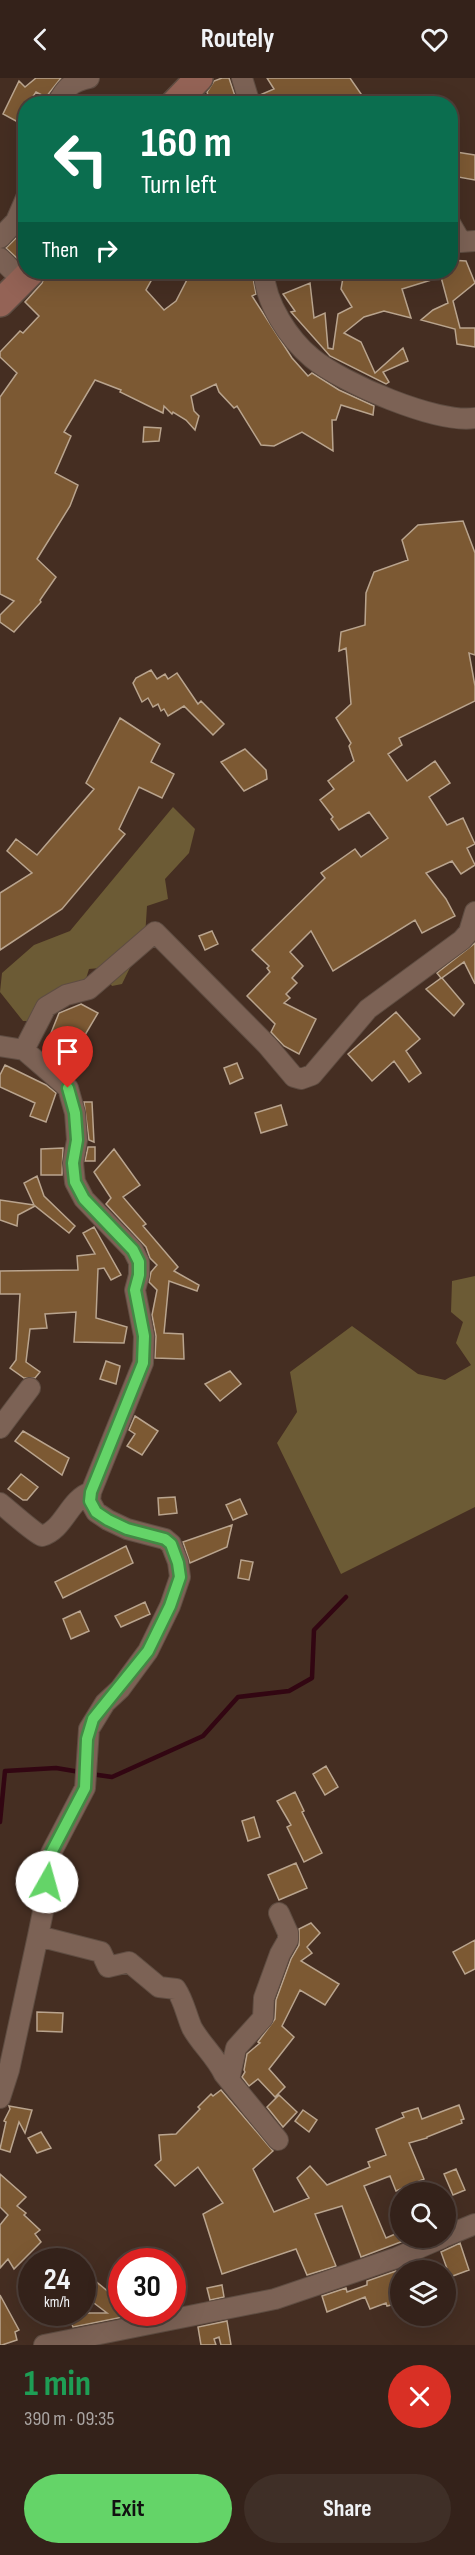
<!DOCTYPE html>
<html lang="en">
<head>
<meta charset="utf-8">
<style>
  body { margin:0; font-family:"Sofia Sans Condensed",sans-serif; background:#3f2f27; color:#f1f3f6; height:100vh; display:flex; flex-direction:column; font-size:22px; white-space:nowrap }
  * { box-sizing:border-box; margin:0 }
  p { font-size:20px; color:#a9a4a2 }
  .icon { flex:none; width:33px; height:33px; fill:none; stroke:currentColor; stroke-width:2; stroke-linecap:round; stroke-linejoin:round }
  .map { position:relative; height:2267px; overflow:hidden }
  .sheet { display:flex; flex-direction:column; background:#34221a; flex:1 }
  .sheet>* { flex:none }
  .top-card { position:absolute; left:18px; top:18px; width:440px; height:183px; border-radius:24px; box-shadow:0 6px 24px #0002,0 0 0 2px #4e3f39; background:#0b6e4f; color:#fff; overflow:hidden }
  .buttons { position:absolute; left:390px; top:2104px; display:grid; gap:12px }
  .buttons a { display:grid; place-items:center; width:66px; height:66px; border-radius:50%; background:#34221a; box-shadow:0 6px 24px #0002,0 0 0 2px #4e3f39; font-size:30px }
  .speed { position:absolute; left:18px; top:2170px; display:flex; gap:12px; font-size:30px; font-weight:700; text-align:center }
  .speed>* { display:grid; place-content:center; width:78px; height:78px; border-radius:50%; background:#34221a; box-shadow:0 6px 24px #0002,0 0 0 2px #4e3f39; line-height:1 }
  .speed small { font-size:15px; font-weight:400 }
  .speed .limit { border:9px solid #d22; background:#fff; color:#111 }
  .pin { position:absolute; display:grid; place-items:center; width:51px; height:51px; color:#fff; margin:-62px -26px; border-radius:50% 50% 50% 0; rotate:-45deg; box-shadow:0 0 6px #0007 }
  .pin .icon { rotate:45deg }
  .me { position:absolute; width:66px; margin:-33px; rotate:7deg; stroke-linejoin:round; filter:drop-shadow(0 0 4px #0008) }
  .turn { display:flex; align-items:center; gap:21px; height:126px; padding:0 24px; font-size:27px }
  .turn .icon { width:78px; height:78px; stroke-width:2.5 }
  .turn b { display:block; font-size:42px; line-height:51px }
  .then { display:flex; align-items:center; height:57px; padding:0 24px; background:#0003; gap:12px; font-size:22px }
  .round { display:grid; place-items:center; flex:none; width:63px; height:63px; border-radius:32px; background:#3f2f27 }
  .summary { display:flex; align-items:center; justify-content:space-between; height:102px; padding:0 24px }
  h1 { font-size:36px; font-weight:700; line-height:45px; color:#1e9e55 }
  .action { display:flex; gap:12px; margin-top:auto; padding:12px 24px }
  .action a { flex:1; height:69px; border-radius:36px; background:#64d468; color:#111; font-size:24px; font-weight:700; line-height:69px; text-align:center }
  .action a+a { background:#3f2f27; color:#f1f3f6 }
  header { display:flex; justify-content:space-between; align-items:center; height:78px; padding:0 24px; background:#34221a; font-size:27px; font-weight:700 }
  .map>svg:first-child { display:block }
  .green { fill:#6c5b35 }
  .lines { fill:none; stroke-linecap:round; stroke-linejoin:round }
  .stream { stroke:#320612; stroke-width:4.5 }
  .building { fill:#7c5933; stroke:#b9a48e; stroke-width:1.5 }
  .street-casing { stroke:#5f4d42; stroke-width:22 }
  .secondary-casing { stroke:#5f4d42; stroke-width:30 }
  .street { stroke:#7c6255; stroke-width:20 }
  .secondary { stroke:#946356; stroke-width:27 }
  .route-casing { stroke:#418a44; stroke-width:15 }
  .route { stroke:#64d468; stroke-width:10 }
</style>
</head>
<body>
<header><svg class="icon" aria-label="back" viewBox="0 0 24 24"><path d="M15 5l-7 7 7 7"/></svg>Routely<svg class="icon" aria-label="heart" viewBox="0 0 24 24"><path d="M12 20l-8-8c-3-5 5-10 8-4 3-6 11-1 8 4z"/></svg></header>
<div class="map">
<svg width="475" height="2267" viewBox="0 0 475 2267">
  <rect width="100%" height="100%" fill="#452e22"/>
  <path class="green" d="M173,729L195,751L189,775L165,801L168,821L147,828L145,859L122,906L112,908L100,890L89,891L81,917L31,943H23L0,914L2,895L34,867L70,853Z
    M475,1198V1429L341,1496L277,1365L297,1334L290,1294L352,1248L418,1296L445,1302L471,1287L456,1265L463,1244L451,1234L452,1203Z"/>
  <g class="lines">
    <path class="stream" d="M91,1696L112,1699L203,1658L238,1619L289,1613L312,1600L314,1552L346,1519
      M0,1744L5,1693L56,1690L80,1694"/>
  </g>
  <path class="building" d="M36,0H61L46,19L36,14L28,26H26V29L16,43L3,36L19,3L25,9Z
    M222,0H229L236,21L224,26H211L207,14L214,3Z
    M267,0H350L368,26H262L260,17L274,11Z
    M450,73L475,77V102L458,99L459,93H450Z
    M26,150V180L20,183L6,170Z
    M450,182L466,183L475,205L453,223L460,250H475V269L457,266L455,251L421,242L433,232L448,225L441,199L402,211L411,240L384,233L364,239L344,255L361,264L375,295L403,270L408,283L383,294L389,304L386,306L330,278L291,234L295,233L283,216L310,205L314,240L325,235L328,270L333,271L338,236L352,229L341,211L344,194H450Z
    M46,194H156L146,212L164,232L176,223L191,194H252L256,216L252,218L292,280L308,298L312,295L339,312L374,328L373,337L341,327L336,342H332L333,373L302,354L274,368L261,367L237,328L234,330L219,314L216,306L191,318L194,333L199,338L195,352L186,342L173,334L172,336L164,328L163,335L120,314L121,312L95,302L64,354L71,358L55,395L78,407L70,428L37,481L56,499L40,522L41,524L14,554L0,544V537L14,523L0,516V319L17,295L0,279V274L20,253L23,255L39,238L25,224L42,205Z
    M144,349L161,350L159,363L143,364Z
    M463,443L475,475V577L469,575L475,608V623L399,660L402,667L388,676L407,703L435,683L450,705L429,719L447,747L463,740L475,766L467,770L475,787L461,796L452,783L426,795L446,821L455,838L422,855L415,842L333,893L311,853L290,874L303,888L292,900L297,905L286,916L290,920L284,925L316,941L299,976L284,968L271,954L275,946L247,918L270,894L267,890L269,888L252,872L325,800L321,795L355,771L361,779L388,760L369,734L339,752L331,741L333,739L320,722L334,711L328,703L354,683L349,668L351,665L336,640L351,626L346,570L339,573L341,554L365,547L366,515L374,494L408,482L402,462L418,447Z
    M151,592L157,601L165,596L168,601L177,595L198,626L201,623L224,646L213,657L184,628L168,638L164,631L161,633L158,626L153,629L148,620L142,624L133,605L136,600Z
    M120,640L160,666L151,684L174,696L162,720L139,709L119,751L125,756L62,831L0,872V815L32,795L7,773L16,761L37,777L94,711L86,705Z
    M245,671L266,692L267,701L244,713L221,684Z
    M212,853L218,866L205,872L199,858Z
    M475,865V906L464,884L442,900L464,926L454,938L426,911L441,900L437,895Z
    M81,926L98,935L85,957L76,952L68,976L49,960L59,935Z
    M396,934L420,961L406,973L421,995L409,1004L394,983L372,1003L348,976Z
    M237,985L243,1000L230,1006L224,990Z
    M5,987L46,1007L56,1015L46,1044L30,1038L35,1025L0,1009V997Z
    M84,1024H92L94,1064L89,1062Z
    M281,1027L287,1047L261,1055L255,1035Z
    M88,1069H95V1083H85Z
    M63,1070L62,1097H41V1071Z
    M114,1071L140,1107L123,1119L146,1146L143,1148L178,1189L174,1193L199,1207L197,1213L169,1203L164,1255L183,1256L184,1281L155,1280L156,1258L152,1237L157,1212L149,1204L151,1194L157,1187L150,1180L146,1169L106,1126L111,1120L94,1094Z
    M37,1098L44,1118L75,1148L69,1155L35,1128L18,1137L17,1148L0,1142V1122L34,1127L24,1105Z
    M94,1149L121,1197L111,1202L104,1190L98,1191L96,1240L127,1249L124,1265L74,1264L76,1234L45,1236L47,1250L30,1251L26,1284L40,1294L35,1300H24L10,1290L16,1282L20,1216H0V1193L78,1192L77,1178L95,1176L83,1155Z
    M106,1283L120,1288L116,1306L100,1301Z
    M230,1293L241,1306L220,1323L205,1306Z
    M135,1338L158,1353L142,1377L127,1368L135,1356L129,1352Z
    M23,1353L69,1380L62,1397L15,1363Z
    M21,1396L38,1409L27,1422H23L8,1411Z
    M175,1419L177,1435L159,1437L158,1420Z
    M240,1421L247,1436L233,1442L226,1427Z
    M232,1447L227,1469L190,1485L183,1464Z
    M126,1468L133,1485L63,1520L55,1504Z
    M241,1482L253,1484L249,1502L238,1500Z
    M145,1524L150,1536L121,1549L115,1538Z
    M80,1533L89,1553L71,1561L63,1541Z
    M326,1688L338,1709L325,1717L313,1696Z
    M295,1714L304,1733L302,1734L322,1775L304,1784L287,1749L291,1747L277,1723Z
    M254,1739L260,1759L248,1763L242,1743Z
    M296,1785L307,1810L279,1822L268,1797Z
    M311,1845L320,1855L307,1869L312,1875L301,1883L339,1906L325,1927L300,1912L282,1948L294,1959L269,1991L285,2009L275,2019L258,2001L249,2008L242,1999L245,1994L244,1992L247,1976L260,1965L258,1964L275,1941L276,1922L291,1881L299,1867V1851Z
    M475,1862V1891L465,1896L453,1874Z
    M37,1934L63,1935L62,1954L37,1953Z
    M221,2012L273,2073L253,2091L274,2134L309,2120L297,2100L310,2088L327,2107L370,2089L368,2084L386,2077L376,2051L404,2039L402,2035L418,2030L422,2041L459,2027L464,2041L461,2042L462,2045L427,2059V2060L409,2065L424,2101L396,2113L390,2098L364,2108L386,2160L400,2154V2160L406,2162L361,2179L342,2128L315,2136L336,2188L307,2197L296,2171L222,2196L203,2136L223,2125L198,2089L175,2108L155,2087L161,2082L159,2057L176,2056L200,2031L198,2029L211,2016L213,2018Z
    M279,2017L297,2034L283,2049L267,2029Z
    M9,2028L32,2032L25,2055L19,2044L10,2074L0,2071L6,2044L4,2043L10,2031Z
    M303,2032L317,2042L309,2054L295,2043Z
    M41,2054L51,2070L37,2075L28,2060Z
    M456,2091L465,2112L453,2117L444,2096Z
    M0,2096L26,2119L17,2128L26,2135L24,2137L40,2152L35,2156L41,2164L14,2191L8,2181L0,2190V2147L8,2137L0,2129Z
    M460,2165L469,2192L450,2199L441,2174Z
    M82,2192L116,2220L122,2219V2235H143L73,2249L67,2235H107L82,2216Z
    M396,2193L397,2196H400V2225L387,2228L386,2225L370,2231L365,2219L327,2234L322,2218L346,2210L347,2214L367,2207V2203Z
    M222,2207L224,2219L210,2222L207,2210Z
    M0,2217L19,2252L15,2254L17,2262L2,2267H0Z
    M227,2243L231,2267H221L219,2259L214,2261L216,2267H201L198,2249Z"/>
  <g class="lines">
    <g class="street-casing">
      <path id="street" d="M242,0L250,26
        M57,26C65,10 71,4 89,0
        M450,145L461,164L475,163
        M0,160L16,143L26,120
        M0,180L23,203
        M264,194C265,225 289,261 312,280C342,305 437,346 475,340
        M0,968L24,972L68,1010L75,1035L77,1062L73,1085L75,1104L84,1121L133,1172L139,1184V1197L135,1212L144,1258L143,1285L91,1414L90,1423L96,1434L108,1442L127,1451L165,1461L171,1466L178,1484L180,1499L170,1528L148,1573L120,1611L105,1625L89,1651L85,1710L51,1775L46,1819L38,1858L9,1992L0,2020
        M24,972L46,929L66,917L89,911L155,854L267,967L294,999L301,1001L312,997L368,931L462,862L469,854L475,834
        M0,1350L30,1310
        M0,1425C10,1433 34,1455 42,1458C64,1452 69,1421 91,1414
        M38,1858L101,1874L108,1889L129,1884L159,1909L176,1911C184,1923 186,1936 192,1950C201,1966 216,1979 224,1996L278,2062
        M229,2002L236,1970L263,1940L264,1920L280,1876L288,1862V1855L279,1835
        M446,2158L475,2146
        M44,2267L275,2221L396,2180L442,2160"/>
    </g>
    <g class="secondary-casing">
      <path id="secondary" d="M174,26L199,0
        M0,225L31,194"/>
    </g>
    <use href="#street" class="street"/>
    <use href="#secondary" class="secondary"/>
  </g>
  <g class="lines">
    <g class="route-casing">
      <path id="route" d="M47,1804L51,1775L85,1710L87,1661L93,1641L148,1573L170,1528L180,1499L178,1485L171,1466L165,1461L127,1451L108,1442L96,1434L90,1423L91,1414L143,1285L144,1258L135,1212L139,1197V1184L133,1172L84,1121L75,1104L73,1085L77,1062L75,1035L68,1010"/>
    </g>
    <use href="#route" class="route"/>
  </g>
</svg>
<div class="buttons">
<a><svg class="icon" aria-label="search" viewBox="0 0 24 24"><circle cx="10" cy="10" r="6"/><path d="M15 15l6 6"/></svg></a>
<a><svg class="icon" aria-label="layers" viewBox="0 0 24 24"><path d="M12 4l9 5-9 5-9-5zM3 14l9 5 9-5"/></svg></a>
</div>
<div class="speed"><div>24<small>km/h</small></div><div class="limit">30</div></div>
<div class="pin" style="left:68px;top:1010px;background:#d93025"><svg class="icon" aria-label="arrive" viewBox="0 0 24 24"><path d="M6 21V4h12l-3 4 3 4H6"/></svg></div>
<svg class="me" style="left:47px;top:1804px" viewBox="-20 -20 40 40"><circle r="19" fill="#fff"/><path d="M0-13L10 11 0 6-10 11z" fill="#64d468"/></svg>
<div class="top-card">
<div class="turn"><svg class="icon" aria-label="left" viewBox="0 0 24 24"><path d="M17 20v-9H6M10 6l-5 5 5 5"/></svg><div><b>160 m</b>Turn left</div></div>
<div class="then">Then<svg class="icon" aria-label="right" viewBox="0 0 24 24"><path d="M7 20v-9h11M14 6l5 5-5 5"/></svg></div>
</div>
</div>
<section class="sheet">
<div class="summary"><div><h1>1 min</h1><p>390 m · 09:35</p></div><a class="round" style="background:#d93025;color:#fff"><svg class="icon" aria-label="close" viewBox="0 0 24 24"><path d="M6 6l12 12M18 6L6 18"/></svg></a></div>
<div class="action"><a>Exit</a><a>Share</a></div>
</section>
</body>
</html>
